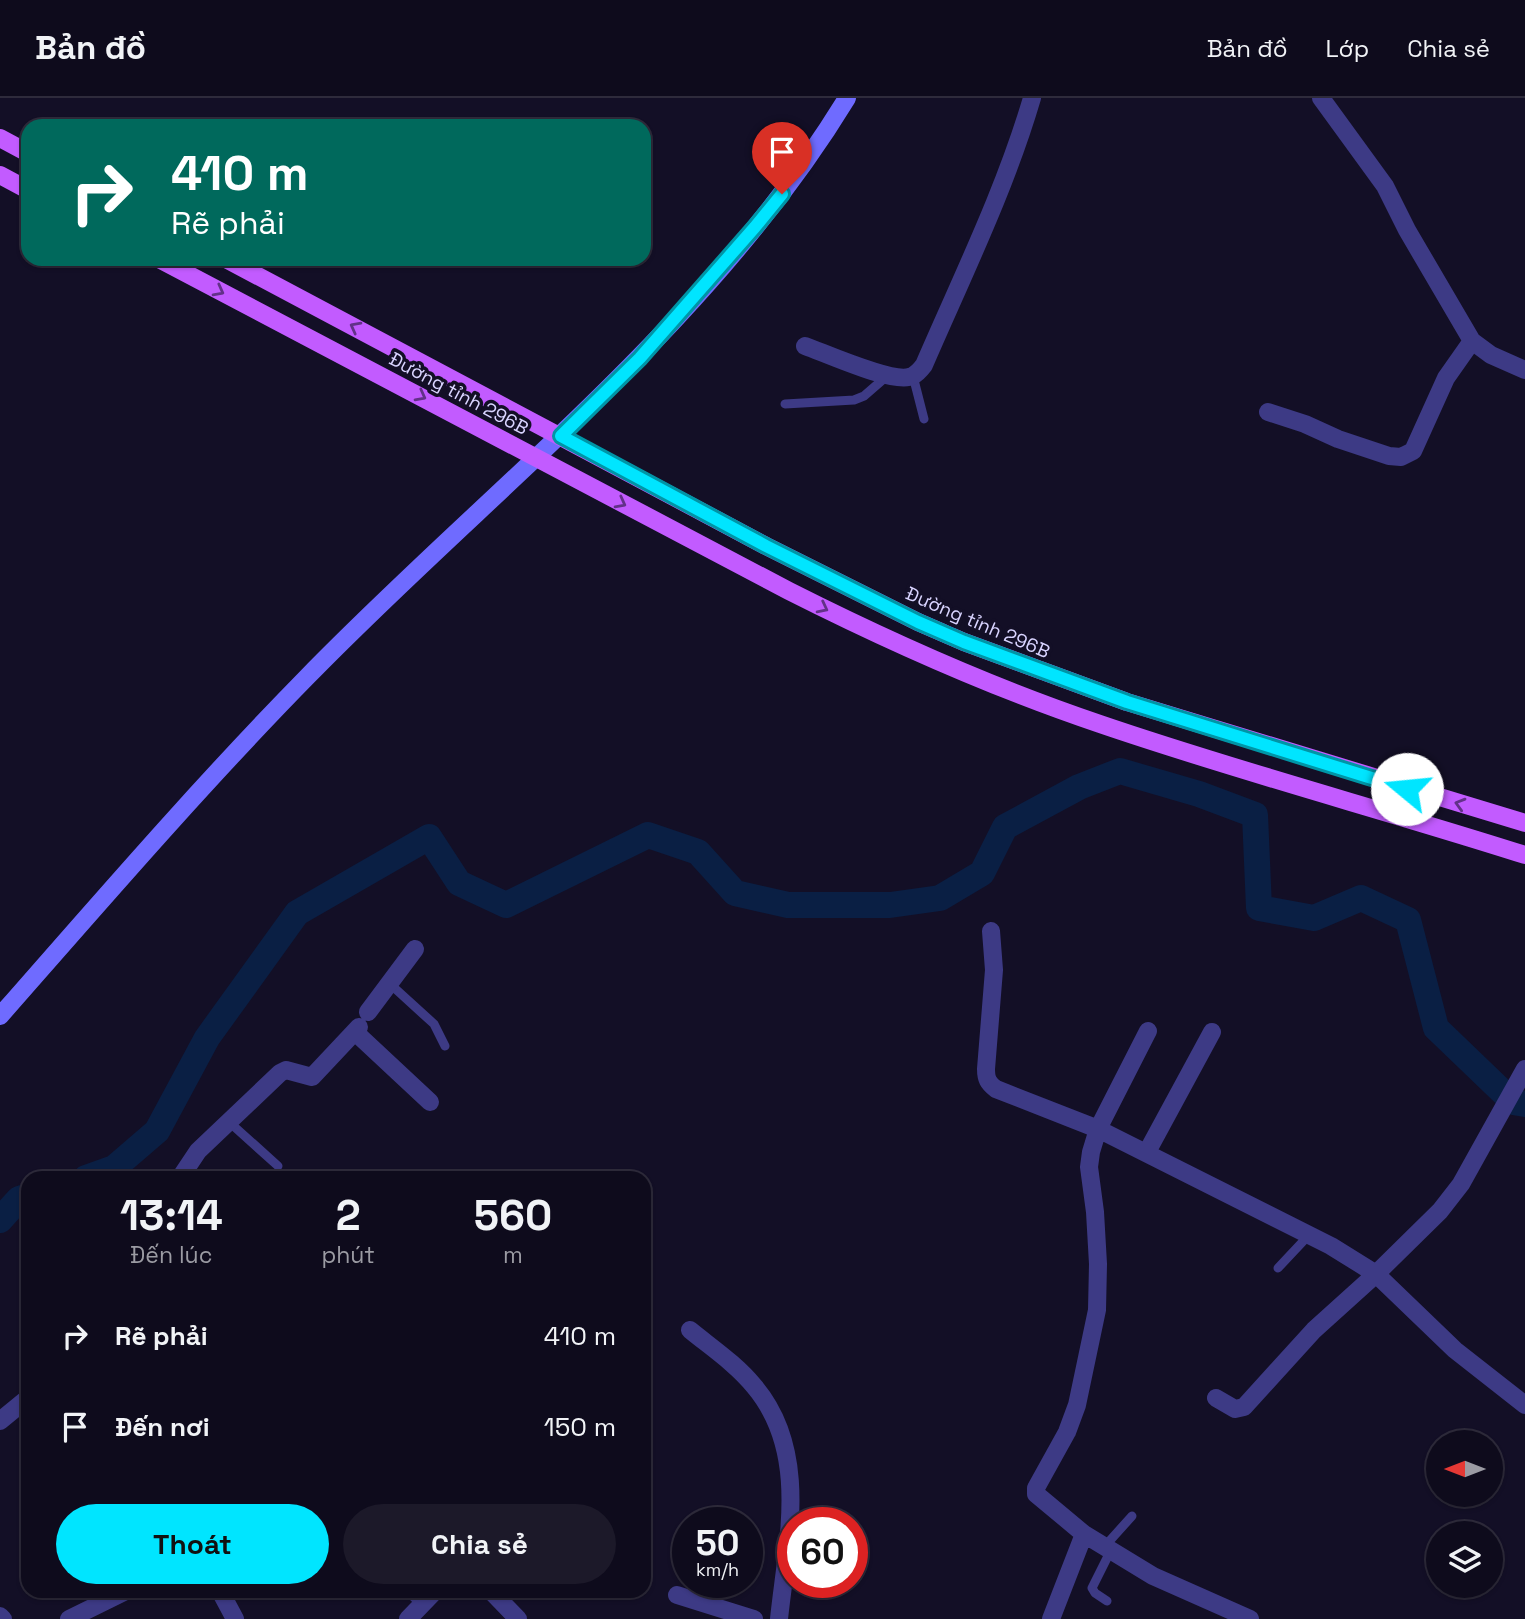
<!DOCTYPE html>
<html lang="vi">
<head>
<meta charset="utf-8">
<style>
  body { margin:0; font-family:"Space Grotesk",sans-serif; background:#1c1929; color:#f1f3f6; height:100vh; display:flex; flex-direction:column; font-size:26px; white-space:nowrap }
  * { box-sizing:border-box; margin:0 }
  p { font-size:23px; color:#9b9ba3 }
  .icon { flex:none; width:38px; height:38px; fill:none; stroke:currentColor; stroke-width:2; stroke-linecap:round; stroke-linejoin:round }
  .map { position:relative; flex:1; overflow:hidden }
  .panel { position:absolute; left:21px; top:1073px; width:630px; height:427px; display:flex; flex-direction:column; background:#0e0b1c; border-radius:21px; box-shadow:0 2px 5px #0004,0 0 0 2px #2e2b3b }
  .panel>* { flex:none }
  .guide { position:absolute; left:21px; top:21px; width:630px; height:147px; border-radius:21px; box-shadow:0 2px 5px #0004,0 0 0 2px #2e2b3b; background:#00695c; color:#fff; overflow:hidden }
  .needle { width:46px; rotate:270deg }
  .tools { position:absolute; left:1426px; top:1332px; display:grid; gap:14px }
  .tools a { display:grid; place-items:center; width:77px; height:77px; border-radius:50%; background:#0e0b1c; box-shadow:0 2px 5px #0004,0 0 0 2px #2e2b3b; font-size:35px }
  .speed { position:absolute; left:672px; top:1409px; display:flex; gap:14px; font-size:35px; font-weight:700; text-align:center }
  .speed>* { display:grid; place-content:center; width:91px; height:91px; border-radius:50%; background:#0e0b1c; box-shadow:0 2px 5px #0004,0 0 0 2px #2e2b3b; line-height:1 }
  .speed small { font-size:18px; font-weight:400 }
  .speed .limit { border:10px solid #d22; background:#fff; color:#111 }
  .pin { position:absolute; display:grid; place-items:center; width:60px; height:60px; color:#fff; margin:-72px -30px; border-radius:50% 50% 50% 0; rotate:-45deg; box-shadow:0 0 7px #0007 }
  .pin .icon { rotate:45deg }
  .me { position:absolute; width:77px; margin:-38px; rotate:287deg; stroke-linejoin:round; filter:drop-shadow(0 0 5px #0008) }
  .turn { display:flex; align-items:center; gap:24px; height:147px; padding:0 35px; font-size:32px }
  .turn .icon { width:91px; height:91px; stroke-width:2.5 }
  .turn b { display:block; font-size:49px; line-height:60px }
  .eta { display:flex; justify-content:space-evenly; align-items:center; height:119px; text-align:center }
  .eta b { font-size:42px; font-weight:600; line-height:49px }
  .button { display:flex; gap:14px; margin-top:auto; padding:14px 35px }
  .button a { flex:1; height:80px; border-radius:42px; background:#00e5ff; color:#111; font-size:28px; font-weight:600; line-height:80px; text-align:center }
  .button a+a { background:#1c1929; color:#f1f3f6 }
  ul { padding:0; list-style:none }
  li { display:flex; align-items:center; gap:21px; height:91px; padding:0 35px }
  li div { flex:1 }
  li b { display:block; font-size:26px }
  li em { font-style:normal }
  header { display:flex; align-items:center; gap:42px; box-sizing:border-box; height:98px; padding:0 35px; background:#0e0b1c; border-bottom:2px solid #2e2b3b }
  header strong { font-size:33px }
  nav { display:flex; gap:38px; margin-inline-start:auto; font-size:24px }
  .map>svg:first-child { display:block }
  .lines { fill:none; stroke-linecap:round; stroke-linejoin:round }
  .river { stroke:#0a1f44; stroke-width:26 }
  .lane { stroke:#3d3a85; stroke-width:9 }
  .street { stroke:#3d3a85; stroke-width:18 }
  .secondary { stroke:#6f6bff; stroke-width:18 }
  .primary { stroke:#c25bff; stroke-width:18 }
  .oneway { stroke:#623188 }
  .route-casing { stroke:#0095a6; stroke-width:18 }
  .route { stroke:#00e5ff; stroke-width:12 }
  .labels { text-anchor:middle; stroke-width:7; stroke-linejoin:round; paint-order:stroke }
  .street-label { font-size:19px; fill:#d9d4ff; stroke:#130f26 }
</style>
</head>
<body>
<header>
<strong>Bản đồ</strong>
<nav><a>Bản đồ</a><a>Lớp</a><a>Chia sẻ</a></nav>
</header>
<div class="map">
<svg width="1525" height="1521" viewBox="0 0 1525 1521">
  <rect width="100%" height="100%" fill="#130f26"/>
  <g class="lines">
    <path class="river" d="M86,1080L114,1070L157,1033L207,940L297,815L429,739L459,785L506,807L648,737L698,754L735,795L788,807H890L940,800L982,775L1005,729L1079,689L1120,673L1199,696L1255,717L1259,810L1314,820L1361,800L1408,822L1436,930L1513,1004L1525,1006
      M0,1122L19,1101L28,1098"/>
    <path class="lane" d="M913,278L924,321
      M785,306L854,302L864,298L887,278
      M389,885L434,926L445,948
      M228,1023L278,1068
      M1278,1170L1309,1137
      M1105,1448L1132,1418
      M407,1493L422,1507
      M1107,1503L1095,1495L1092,1490L1111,1452"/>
    <path class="street" d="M1321,0L1385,88L1407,132L1472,243L1491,257L1525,272
      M805,248C825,255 895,287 912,278C917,276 921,271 924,267C962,179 1005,92 1032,0
      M1268,314L1305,326L1338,341L1389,358L1401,359L1413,353L1446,280L1472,243
      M991,833L994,872L986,971C986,981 988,985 996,991L1098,1031L1331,1148L1376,1176L1455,1252L1525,1307
      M368,914L415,851
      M1148,933L1098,1031L1091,1054L1089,1069L1095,1114L1098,1166L1097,1212L1077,1307L1067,1334L1036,1390V1396L1084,1436L1153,1478L1250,1521
      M355,934L430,1004
      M1147,1054L1212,934
      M180,1080L198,1053L280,975L286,972L312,979L359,929
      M690,1232C712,1250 736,1266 754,1288C810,1354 787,1444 779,1521
      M1216,1300L1235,1311L1244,1309L1314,1232L1376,1176L1440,1113L1461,1086L1525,971
      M0,1323L28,1300
      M220,1493L235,1521
      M491,1493L518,1521
      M677,1497L754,1521
      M0,1518L3,1521
      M69,1521L126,1493
      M408,1521L435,1493
      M1051,1521L1084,1436"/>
    <path class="secondary" d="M0,918C101,803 201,687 308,578C492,389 708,228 847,0"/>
    <path class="primary" d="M0,40L28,55
      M0,77L28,92
      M159,161L789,493C890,544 993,590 1100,626C1240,674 1384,712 1525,757
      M226,161L766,448L918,524L964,544L1127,604L1525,725"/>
  </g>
  <defs><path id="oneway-chevron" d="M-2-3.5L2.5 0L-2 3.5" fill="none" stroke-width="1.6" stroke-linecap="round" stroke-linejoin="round" transform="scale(1.75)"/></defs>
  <g class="oneway">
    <use href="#oneway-chevron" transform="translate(219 193) rotate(28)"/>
    <use href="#oneway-chevron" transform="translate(355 229) rotate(-152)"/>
    <use href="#oneway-chevron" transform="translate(421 298) rotate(28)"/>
    <use href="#oneway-chevron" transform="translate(621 405) rotate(28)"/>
    <use href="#oneway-chevron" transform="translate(823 510) rotate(27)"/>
    <use href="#oneway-chevron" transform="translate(1460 706) rotate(-164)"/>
  </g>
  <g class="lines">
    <g class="route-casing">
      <path id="route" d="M782,96L755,129L640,260L561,338L766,448L918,524L964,544L1127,604L1407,691"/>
    </g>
    <use href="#route" class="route"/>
  </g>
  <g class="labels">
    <g class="street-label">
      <text transform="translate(459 295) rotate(28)" y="7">Đường tỉnh 296B</text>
      <text transform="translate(978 524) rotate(23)" y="7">Đường tỉnh 296B</text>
    </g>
  </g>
</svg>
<div class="tools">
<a><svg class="needle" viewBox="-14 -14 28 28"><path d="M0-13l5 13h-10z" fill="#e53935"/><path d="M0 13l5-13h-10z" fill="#9b9ba3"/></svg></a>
<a><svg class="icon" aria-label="layers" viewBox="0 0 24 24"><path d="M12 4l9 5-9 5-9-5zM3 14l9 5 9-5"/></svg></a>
</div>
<div class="speed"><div>50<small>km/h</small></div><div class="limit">60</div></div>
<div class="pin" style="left:782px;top:96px;background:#d93025"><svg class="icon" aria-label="arrive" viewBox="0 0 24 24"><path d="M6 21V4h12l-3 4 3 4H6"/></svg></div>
<svg class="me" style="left:1407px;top:691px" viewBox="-20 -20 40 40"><circle r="19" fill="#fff"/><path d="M0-13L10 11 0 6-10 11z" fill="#00e5ff"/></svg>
<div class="guide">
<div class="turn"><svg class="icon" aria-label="right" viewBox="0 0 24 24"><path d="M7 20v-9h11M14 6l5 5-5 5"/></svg><div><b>410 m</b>Rẽ phải</div></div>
</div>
<section class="panel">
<div class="eta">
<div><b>13:14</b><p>Đến lúc</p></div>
<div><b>2</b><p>phút</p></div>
<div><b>560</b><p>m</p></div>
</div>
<ul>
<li><svg class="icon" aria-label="right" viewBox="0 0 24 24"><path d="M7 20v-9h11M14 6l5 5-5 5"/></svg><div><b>Rẽ phải</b></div><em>410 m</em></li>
<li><svg class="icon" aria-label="arrive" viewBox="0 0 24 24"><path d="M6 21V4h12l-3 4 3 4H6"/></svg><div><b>Đến nơi</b></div><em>150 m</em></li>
</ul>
<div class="button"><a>Thoát</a><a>Chia sẻ</a></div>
</section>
</div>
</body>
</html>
